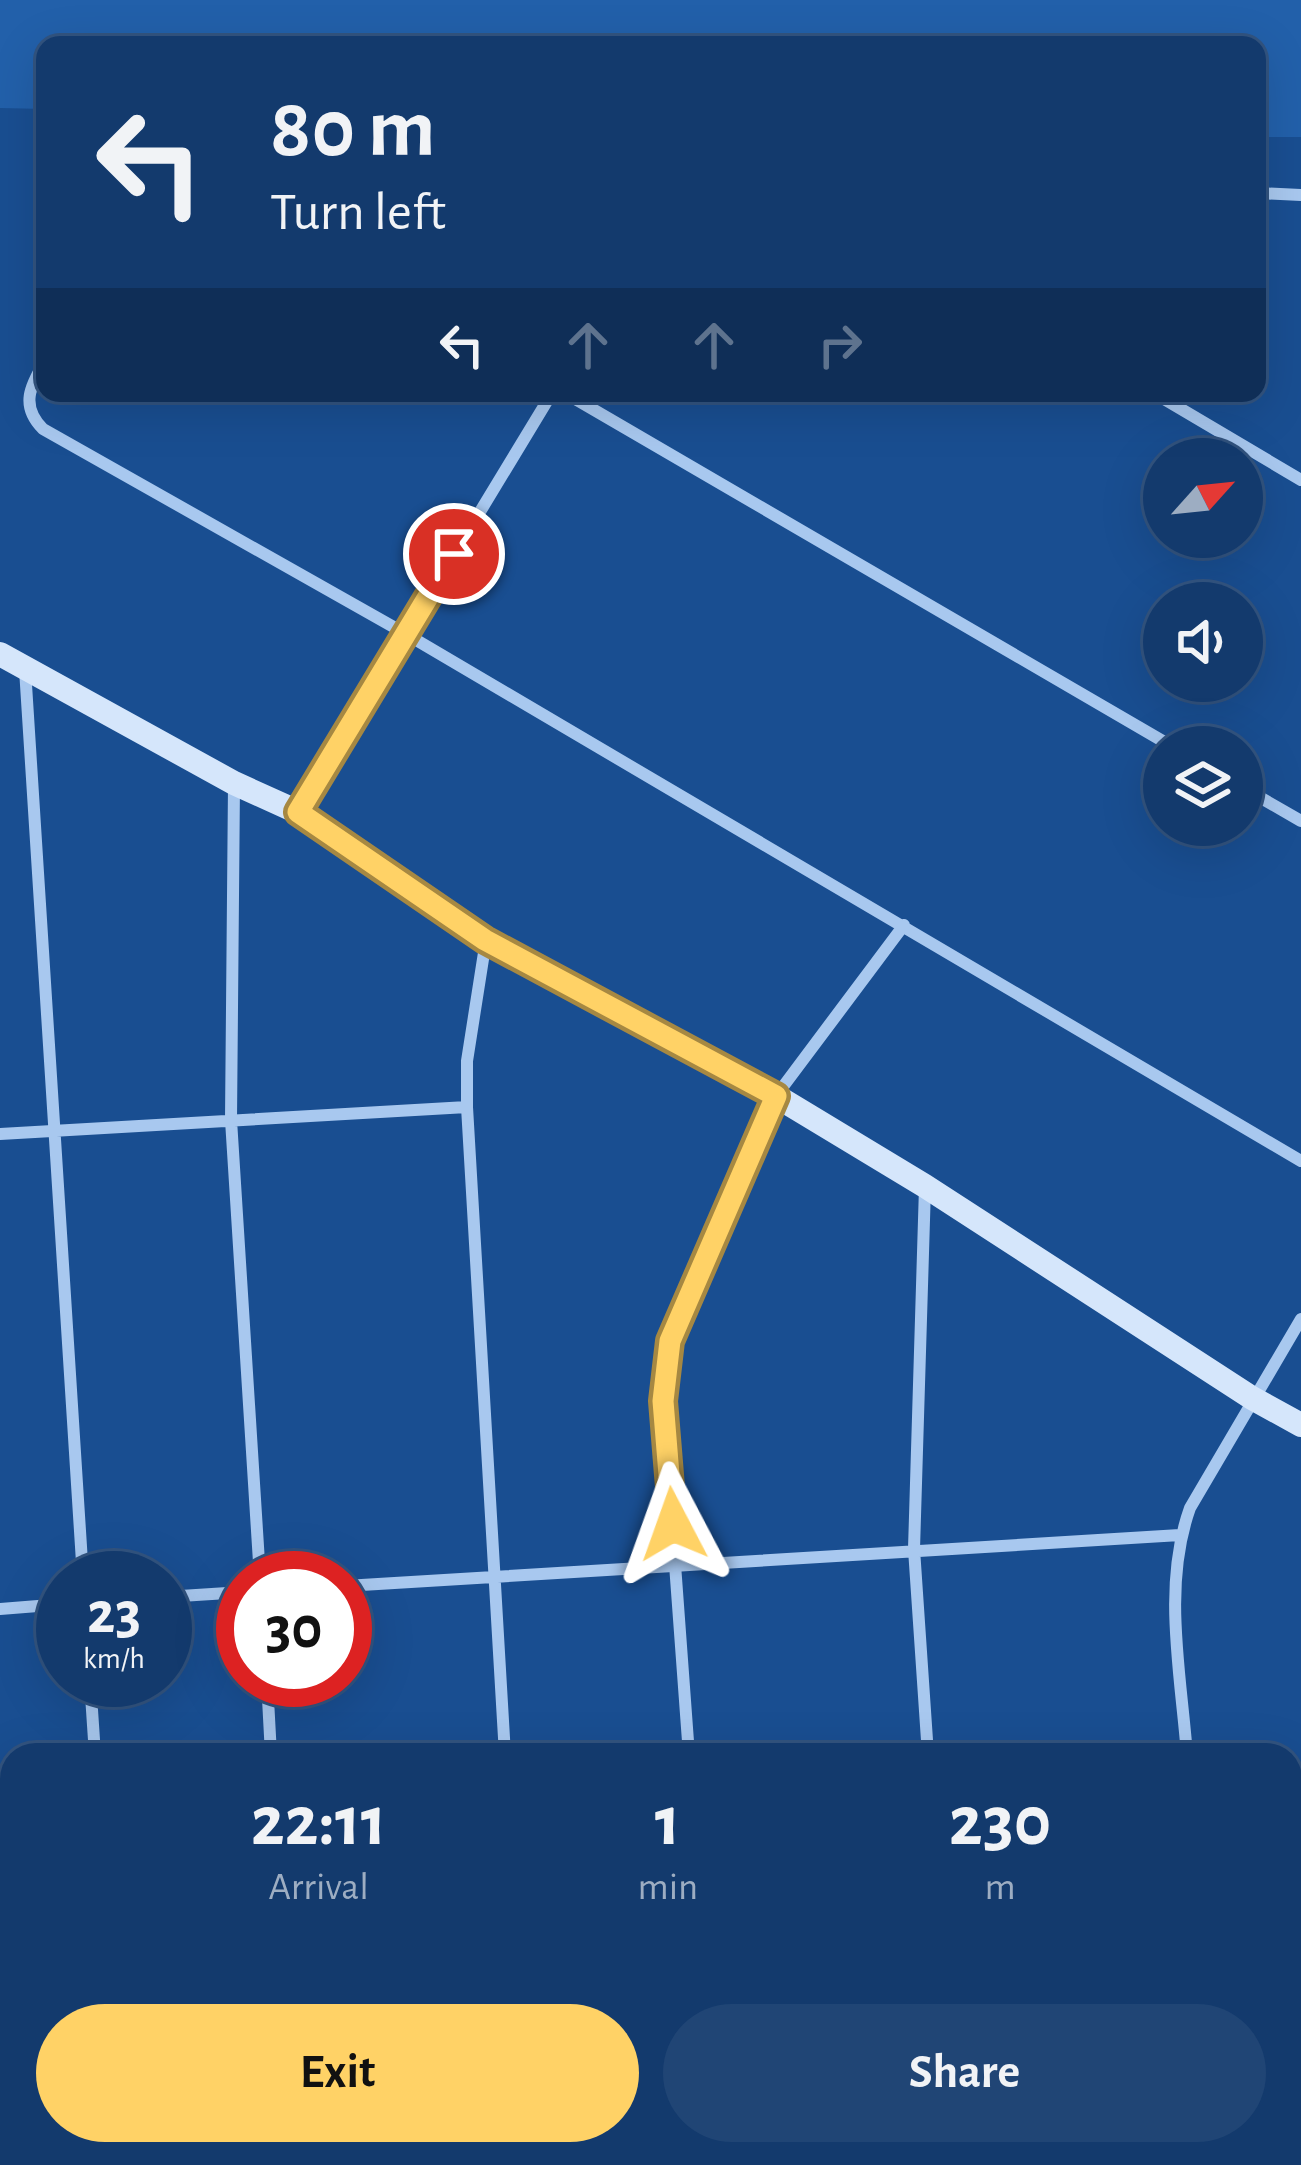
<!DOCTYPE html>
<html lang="en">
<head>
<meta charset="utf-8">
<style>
  body { margin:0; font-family:"Alegreya Sans",sans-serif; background:#204575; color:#f1f3f6; height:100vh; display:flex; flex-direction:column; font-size:45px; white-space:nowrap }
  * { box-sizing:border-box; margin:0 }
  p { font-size:39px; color:#9dadc2 }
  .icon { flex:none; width:66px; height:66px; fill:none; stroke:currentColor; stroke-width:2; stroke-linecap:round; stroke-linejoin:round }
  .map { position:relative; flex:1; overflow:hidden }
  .details { position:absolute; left:0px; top:1743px; width:1302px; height:423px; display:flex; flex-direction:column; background:#133a6d; border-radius:36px 36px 0 0; box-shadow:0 12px 48px #0002,0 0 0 3px #325480 }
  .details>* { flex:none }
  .guide { position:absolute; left:36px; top:36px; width:1230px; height:366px; border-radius:24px; box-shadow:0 12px 48px #0002,0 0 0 3px #325480; background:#133a6d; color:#f1f3f6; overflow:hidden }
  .needle { width:78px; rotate:63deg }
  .fabs { position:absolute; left:1143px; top:438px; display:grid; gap:24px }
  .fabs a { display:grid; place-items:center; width:120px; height:120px; border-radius:50%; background:#133a6d; box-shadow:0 12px 48px #0002,0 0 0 3px #325480; font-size:60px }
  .speed { position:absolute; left:36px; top:1551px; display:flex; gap:24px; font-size:60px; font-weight:700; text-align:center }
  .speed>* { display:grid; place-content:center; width:156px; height:156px; border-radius:50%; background:#133a6d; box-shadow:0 12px 48px #0002,0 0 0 3px #325480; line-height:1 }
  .speed small { font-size:30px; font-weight:400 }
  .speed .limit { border:18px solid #d22; background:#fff; color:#111 }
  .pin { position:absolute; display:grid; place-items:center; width:102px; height:102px; color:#fff; margin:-51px; border:6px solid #fff; border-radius:50%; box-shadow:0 3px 12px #0007 }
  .me { position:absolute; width:132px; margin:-66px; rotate:356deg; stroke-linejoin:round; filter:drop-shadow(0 0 9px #0008) }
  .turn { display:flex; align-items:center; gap:42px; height:252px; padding:0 36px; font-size:54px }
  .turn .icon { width:156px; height:156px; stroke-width:2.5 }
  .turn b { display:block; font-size:84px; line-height:102px }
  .lanes { display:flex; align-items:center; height:114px; padding:0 36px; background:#0003; justify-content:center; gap:60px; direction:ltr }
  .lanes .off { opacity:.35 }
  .eta { display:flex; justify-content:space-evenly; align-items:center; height:204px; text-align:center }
  .eta b { font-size:72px; font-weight:600; line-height:84px }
  .cta { display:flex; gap:24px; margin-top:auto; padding:24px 36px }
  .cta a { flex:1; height:138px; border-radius:72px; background:#ffd266; color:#111; font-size:48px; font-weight:600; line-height:138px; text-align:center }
  .cta a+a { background:#204575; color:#f1f3f6 }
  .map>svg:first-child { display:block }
  .green { fill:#2260aa }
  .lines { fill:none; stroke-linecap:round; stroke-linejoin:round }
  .street { stroke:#a8c8ef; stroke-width:12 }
  .secondary { stroke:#d5e6fb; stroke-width:24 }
  .route-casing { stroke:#a68842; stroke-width:30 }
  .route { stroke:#ffd266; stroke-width:21 }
</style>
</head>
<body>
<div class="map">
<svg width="1301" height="2165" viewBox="0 0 1301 2165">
  <rect width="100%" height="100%" fill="#194e91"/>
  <path class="green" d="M0,0H1301V137H1257V45H45V109L0,108Z"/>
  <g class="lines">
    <path class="street" d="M1257,193L1301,195
      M45,361C30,386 20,406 43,429L406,634L1301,1161
      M565,393L1173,747
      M1154,393L1301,480
      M25,669L83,1578
      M234,784L231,1120L260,1578
      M1242,787L1301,821
      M298,812L552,393
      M486,940L467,1061V1107L505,1755
      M0,1134L467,1107
      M925,1187L914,1549L928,1755
      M345,1586L1180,1535
      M165,1597L243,1592
      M0,1609L63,1604
      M90,1680L95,1755
      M267,1680L271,1755
      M689,1755L663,1401L670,1341L776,1096L904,925
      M1187,1755C1181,1674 1162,1586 1190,1508L1301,1319
      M1290,1995L1301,1994
      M0,2078L12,2077
      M122,2154V2165
      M297,2154L298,2165
      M532,2154L533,2165
      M717,2154L718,2165
      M954,2154L955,2165
      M1216,2154V2165"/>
    <path class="secondary" d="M0,654L234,783L298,812L486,940L776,1096L925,1186L1252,1398L1301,1425"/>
  </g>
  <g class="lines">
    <g class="route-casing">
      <path id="route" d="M454,554L298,812L485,940L776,1096L670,1341L663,1401L673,1524"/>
    </g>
    <use href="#route" class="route"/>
  </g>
</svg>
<div class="fabs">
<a><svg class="needle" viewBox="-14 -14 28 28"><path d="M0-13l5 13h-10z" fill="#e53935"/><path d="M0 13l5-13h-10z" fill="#9dadc2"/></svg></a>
<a><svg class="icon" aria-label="sound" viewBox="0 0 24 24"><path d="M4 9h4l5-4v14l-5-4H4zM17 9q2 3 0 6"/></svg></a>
<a><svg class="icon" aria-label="layers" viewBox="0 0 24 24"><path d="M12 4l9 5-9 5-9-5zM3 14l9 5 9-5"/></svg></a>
</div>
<div class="speed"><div>23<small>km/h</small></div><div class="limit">30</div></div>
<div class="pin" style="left:454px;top:554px;background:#d93025"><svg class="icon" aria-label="arrive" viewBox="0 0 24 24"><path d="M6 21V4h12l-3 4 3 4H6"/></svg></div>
<svg class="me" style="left:673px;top:1524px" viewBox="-20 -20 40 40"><path d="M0-17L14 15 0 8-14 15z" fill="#ffd266" stroke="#fff" stroke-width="4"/></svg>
<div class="guide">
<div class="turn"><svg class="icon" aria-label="left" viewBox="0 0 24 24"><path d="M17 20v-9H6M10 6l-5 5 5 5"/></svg><div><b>80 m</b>Turn left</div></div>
<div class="lanes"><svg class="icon" aria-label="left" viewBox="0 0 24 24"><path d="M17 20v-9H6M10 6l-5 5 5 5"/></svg><svg class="icon off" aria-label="ahead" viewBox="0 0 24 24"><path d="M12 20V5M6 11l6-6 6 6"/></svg><svg class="icon off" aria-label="ahead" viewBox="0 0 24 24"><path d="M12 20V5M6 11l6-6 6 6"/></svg><svg class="icon off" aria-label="right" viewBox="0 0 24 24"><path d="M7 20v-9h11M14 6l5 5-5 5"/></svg></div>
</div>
<section class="details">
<div class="eta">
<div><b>22:11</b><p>Arrival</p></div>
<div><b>1</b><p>min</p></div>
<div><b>230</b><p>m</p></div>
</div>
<div class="cta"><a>Exit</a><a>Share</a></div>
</section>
</div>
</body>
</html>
